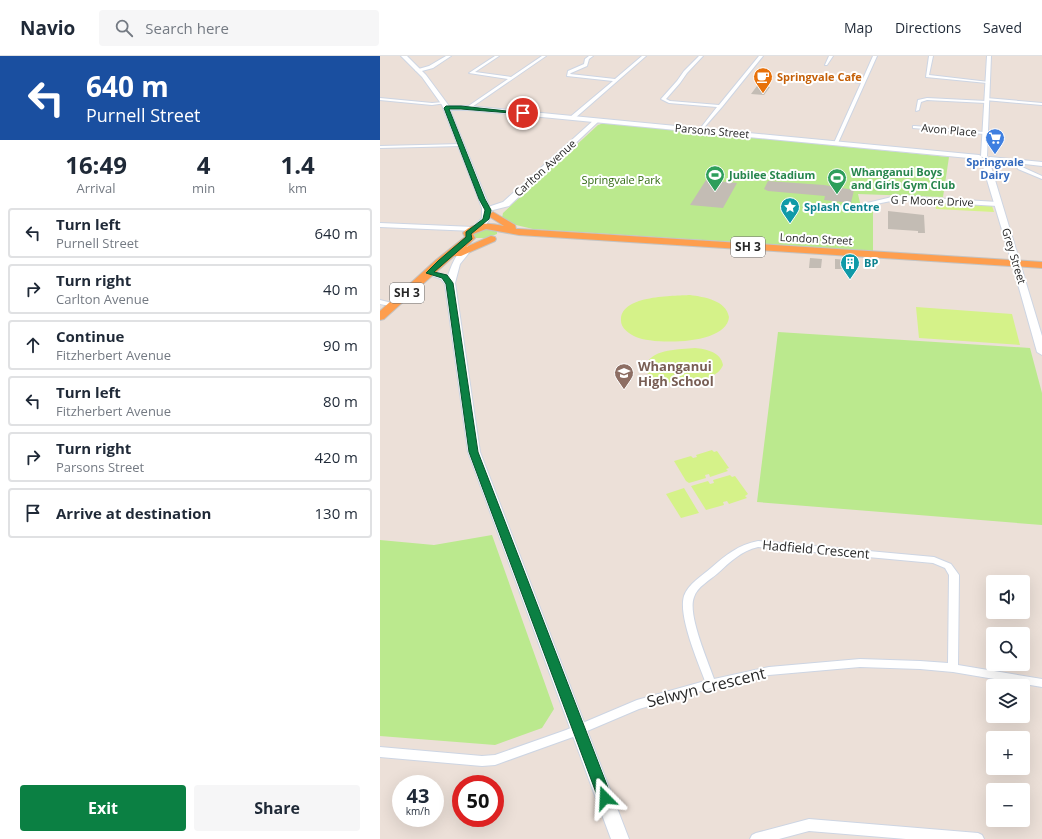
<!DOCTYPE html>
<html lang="en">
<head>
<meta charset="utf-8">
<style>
  body { margin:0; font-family:"Open Sans",sans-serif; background:#f6f6f7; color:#1f2937; height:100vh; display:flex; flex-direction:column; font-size:15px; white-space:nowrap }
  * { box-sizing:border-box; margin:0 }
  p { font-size:13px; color:#747a83 }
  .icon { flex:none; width:22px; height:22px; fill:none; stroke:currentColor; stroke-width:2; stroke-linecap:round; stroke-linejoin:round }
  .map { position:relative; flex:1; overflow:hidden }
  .sheet { display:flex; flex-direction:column; background:#fff; width:380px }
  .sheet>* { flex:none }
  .top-card { background:#1a4fa0; color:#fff; overflow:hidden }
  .fabs { position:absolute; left:606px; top:519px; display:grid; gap:8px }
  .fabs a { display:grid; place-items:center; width:44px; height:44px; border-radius:4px; background:#fff; box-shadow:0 4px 16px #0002; font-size:20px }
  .speed { position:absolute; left:12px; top:719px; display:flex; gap:8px; font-size:20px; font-weight:700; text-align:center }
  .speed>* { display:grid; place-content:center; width:52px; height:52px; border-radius:50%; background:#fff; box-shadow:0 4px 16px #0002; line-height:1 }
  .speed small { font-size:10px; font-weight:400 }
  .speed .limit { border:6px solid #d22; background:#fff; color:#111 }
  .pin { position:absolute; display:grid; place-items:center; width:34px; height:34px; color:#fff; margin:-17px; border:2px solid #fff; border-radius:50%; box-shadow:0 1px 4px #0007 }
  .me { position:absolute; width:44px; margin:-22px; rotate:339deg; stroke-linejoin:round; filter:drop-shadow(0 0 3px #0008) }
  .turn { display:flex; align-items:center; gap:14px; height:84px; padding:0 20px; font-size:18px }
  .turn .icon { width:52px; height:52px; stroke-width:2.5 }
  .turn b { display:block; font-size:28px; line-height:34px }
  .eta { display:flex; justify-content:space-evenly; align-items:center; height:68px; text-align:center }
  .eta b { font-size:24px; font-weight:700; line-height:28px }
  .action { display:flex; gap:8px; margin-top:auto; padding:8px 20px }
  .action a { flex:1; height:46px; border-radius:4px; background:#0b8043; color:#fff; font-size:16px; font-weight:700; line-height:46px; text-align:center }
  .action a+a { background:#f6f6f7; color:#1f2937 }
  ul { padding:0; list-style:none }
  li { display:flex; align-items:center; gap:12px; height:50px; margin:0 8px 6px; padding:0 12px; border:2px solid #e0e1e3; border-radius:4px }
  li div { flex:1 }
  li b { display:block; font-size:15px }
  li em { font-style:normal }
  header { display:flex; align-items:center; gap:24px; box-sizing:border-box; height:56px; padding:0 20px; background:#fff; border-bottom:1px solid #e0e1e3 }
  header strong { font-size:19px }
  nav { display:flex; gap:22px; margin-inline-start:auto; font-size:14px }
  .search { width:280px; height:36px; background:#f6f6f7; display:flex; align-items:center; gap:10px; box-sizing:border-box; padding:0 14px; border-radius:4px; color:#747a83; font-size:15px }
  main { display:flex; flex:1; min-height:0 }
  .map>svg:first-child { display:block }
  .green { fill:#bbe98e }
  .pitch { fill:#d5f289 }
  .building { fill:#c3bcb4 }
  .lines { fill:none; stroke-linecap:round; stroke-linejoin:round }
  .minor-casing { stroke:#cdd5e3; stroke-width:2 }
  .tertiary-casing { stroke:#cdd5e3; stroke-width:2 }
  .secondary-casing { stroke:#cdd5e3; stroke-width:2 }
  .trunk-casing { stroke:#c3c3c3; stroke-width:2 }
  .minor { fill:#fff; fill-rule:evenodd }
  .tertiary { fill:#fff; fill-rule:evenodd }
  .secondary { fill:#fff; fill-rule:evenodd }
  .trunk { fill:#fe9e4e; fill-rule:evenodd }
  .route { fill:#0b8043; stroke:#07532c }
  .labels { text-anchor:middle; stroke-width:4; stroke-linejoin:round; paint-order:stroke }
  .far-food-label { font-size:11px; font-weight:bold; fill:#c56008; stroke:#fff; text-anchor:start }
  .far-street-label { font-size:11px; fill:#282828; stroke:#fff }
  .far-shop-label { font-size:11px; font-weight:bold; fill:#366cbe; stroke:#fff }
  .far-leisure-label { font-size:11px; font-weight:bold; fill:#27864d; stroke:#fff; text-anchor:start }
  .far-park-label { font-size:11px; fill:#326b12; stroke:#fff }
  .far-culture-label { font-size:11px; font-weight:bold; fill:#0d838f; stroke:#fff; text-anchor:start }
  .shield { fill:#fff; stroke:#686868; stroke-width:1 }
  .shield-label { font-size:12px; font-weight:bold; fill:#282828 }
  .education-label { font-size:13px; font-weight:bold; fill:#785e54; stroke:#fff; text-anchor:start }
  .street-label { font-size:13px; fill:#282828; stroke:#fff }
  .near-street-label { font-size:16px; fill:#282828; stroke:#fff }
</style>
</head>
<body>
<header>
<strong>Navio</strong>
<div class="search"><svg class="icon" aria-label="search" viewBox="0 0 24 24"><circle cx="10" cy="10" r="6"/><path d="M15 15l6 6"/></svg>Search here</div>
<nav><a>Map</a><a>Directions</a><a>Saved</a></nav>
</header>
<main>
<section class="sheet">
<div class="top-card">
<div class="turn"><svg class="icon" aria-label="left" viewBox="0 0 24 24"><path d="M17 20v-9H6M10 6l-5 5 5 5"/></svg><div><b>640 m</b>Purnell Street</div></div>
</div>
<div class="eta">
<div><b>16:49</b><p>Arrival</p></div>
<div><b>4</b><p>min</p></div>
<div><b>1.4</b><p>km</p></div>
</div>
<ul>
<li><svg class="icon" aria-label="left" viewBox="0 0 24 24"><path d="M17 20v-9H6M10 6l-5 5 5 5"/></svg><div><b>Turn left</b><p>Purnell Street</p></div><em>640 m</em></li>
<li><svg class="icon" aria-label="right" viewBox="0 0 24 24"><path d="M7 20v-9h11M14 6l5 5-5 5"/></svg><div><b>Turn right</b><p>Carlton Avenue</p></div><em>40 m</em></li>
<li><svg class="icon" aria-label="ahead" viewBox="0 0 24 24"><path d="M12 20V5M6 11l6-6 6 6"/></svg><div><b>Continue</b><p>Fitzherbert Avenue</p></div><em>90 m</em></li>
<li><svg class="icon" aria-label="left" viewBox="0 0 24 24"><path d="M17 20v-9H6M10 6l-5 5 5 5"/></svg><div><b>Turn left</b><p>Fitzherbert Avenue</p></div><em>80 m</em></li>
<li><svg class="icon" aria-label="right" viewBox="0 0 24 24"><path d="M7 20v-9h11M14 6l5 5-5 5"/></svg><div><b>Turn right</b><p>Parsons Street</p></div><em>420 m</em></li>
<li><svg class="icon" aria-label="arrive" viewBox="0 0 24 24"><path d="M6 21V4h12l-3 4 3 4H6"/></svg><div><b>Arrive at destination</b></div><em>130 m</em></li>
</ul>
<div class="action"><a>Exit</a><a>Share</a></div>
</section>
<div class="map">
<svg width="662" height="783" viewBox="0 0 662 783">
  <rect width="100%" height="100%" fill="#ece0d8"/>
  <path class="green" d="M224,67L569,101L563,141L478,138L481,151H493V195L153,173L136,169L122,162L123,157L218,69Z
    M104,172L117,174V178L107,182H95L92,177Z
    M398,276L650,292L662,337V469L377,446Z
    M112,479L174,653L162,672L115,689L0,680V484L54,489Z"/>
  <path class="pitch" d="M555,147L612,150L614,156L556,153Z
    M310,239C324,241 346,244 349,261C347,289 275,289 256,281C249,278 240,272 241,263C242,239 294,240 310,239Z
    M536,251L632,258L640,289L539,282Z
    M315,292C326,293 341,296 343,309C336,330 276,334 265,314L266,308C275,292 299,294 315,292Z
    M332,394L334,396L337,395L349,412L346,413L348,415L330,421L329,418L325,419L326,422L309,427L306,425L294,405L311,400L313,402L317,401L316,399Z
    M350,419L352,421L355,420L368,438L365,440L367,442L349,448L347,445L343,446L344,449L326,454L311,430L328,425L330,428L334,427L333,424Z
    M304,432L319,457L301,462L286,438Z"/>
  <path class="building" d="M377,30L390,31L384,39L371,38Z
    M326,124L357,127L343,152L310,149Z
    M388,125L444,129L474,134L471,147L444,144L445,140L388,135L384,133Z
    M508,155L544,159L545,177H538V175L508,173Z
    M430,202L442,203L441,212H429Z
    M455,203L468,204V213H455Z"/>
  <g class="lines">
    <g class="minor-casing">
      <path id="minor" d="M115,0H119L95,16L131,21L162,0H166L89,53H87V51L128,23L89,17Z
        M209,0H213L209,3L207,10L191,17L190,18L235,23L262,0H266L194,63H190V61L233,25L187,20L188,15L204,8L205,3Z
        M319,0H323L307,17L300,27L286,43L290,45L339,49L379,0H383L342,51L321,75L319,74L337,51L289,47L281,43L297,25L304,15Z
        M449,0H453L447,9H445Z
        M493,0H497L458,87L454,88V87L481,27L439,21L441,20L482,25Z
        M549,0H553L549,19L609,26L607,27L546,21Z
        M0,42L52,47L64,46L66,47L52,49L0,44Z
        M547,42L606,45L608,46L606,47L547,44L541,46L539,54L536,55L538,44Z
        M606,42L662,47V49L605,44Z
        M535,70L604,76L606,77L604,78L533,72V70Z
        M83,88V89L81,90L0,92V90Z
        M634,104H638L642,111L662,120V123L638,113L634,105Z
        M516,140L618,146L621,148L618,150L516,144L486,150L483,148Z
        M0,167L94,171L97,173L94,175L0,171Z
        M0,244L16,248L17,249L14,251L0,248Z
        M378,485L554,501L571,508L579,519L578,609L662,623V631L573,616L540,613L480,611L389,619L331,632L259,653L193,681L115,709L102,710L0,701V691L102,700L115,699L186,674L257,644L325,625C318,606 298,560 304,540C308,528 322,520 331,512C346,499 358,489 378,485ZM378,491L553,507L565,512L569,519L568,607L540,605L480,603L389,611L334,623C328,605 307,558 314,541C317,531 330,524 338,517C350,506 361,495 378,491Z
        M429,763L598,777L602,779L604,783H526L429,775L399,783H370L372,779L376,777Z"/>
    </g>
    <g class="tertiary-casing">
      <path id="tertiary" d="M66,0H71L53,12L38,16L35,14L49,10Z
        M607,0H611L607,100L604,102L601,100Z
        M215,63L220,64L129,150L105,156V152L123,146Z
        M610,101L662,106V110L608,104V102Z
        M633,205H636L640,207L662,280V299L657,296L632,207Z"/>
    </g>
    <g class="secondary-casing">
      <path id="secondary" d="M21,0H27L46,19L69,50H88L599,99L603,101L599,103L88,54H70L110,152C112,162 107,171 97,174L93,172L102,162V152L62,49L42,21Z
        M602,102L609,104L640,207L639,209H633L632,207L601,104Z
        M88,190L92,193L80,208L75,227L100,396L249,783H231L88,396L65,228L61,223L44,217L49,214L68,220C71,210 77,194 88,190Z"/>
    </g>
    <g class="trunk-casing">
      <path id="trunk" d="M113,156L135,169L136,173H139L662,206V212L139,179L106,173L93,178L95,182L86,191L111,180L115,181L116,183L115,185L81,200H74L4,263L0,264V255L56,204L85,181L83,177C93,165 110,167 124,170L110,161L108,159Z"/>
    </g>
    <use href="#minor" class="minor"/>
    <use href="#tertiary" class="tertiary"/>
    <use href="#secondary" class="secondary"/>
    <use href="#trunk" class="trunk"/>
  </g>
  <path class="route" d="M66,50H81L145,57L143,58L81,53H69L105,143L111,154L109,163L91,178L92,183L54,216L67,219L73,227L98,396L232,742L230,747L225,748L220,747L218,742L89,396L66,228L62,222L46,217L58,205L86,181V176L103,163L105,154L99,143L64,52Z"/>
  <defs>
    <g id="cafe-pin" transform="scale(1)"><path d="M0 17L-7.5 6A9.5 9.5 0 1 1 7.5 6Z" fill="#e8710a" stroke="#fff"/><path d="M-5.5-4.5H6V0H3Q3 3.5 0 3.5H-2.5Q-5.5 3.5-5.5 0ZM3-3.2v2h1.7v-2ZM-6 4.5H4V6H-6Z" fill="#fff"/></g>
    <g id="supermarket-pin" transform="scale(1)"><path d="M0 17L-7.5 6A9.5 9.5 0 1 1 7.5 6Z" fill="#3f7fe0" stroke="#fff"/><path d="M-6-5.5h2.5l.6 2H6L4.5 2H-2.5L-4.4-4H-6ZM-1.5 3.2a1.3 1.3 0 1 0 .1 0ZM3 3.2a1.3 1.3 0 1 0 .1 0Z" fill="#fff"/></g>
    <g id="stadium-pin" transform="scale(1)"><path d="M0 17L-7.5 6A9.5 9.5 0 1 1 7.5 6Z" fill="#2e9e5b" stroke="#fff"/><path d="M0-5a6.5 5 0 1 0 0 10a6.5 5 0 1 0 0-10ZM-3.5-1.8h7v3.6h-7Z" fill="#fff"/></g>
    <g id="sight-pin" transform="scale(1)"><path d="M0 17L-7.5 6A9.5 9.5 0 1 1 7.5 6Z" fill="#0f9aa8" stroke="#fff"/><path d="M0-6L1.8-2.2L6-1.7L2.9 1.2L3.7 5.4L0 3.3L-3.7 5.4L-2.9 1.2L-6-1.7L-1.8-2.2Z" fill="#fff"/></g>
    <g id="building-pin" transform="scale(1)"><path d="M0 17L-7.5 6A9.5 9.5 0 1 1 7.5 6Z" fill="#0f9aa8" stroke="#fff"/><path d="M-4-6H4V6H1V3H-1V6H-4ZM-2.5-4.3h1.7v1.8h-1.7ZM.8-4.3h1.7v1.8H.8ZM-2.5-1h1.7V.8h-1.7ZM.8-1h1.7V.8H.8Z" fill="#fff"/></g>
    <g id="school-pin" transform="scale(1)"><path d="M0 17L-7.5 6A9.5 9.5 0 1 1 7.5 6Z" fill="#8d6e63" stroke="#fff"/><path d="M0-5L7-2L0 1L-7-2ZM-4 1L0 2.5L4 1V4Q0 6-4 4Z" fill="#fff"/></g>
  </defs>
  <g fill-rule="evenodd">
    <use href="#cafe-pin" x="383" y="21"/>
    <use href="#supermarket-pin" x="615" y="82"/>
    <use href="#stadium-pin" x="335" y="119"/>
    <use href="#stadium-pin" x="457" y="122"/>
    <use href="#sight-pin" x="410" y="151"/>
    <use href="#building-pin" x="470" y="207"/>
    <use href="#school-pin" x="244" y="317"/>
  </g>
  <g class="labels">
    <g class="far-food-label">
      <text x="397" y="25">Springvale Cafe</text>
    </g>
    <g class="far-street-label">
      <text transform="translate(569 74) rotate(5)" y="4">Avon Place</text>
      <text transform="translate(332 75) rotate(5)" y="4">Parsons Street</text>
      <text transform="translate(165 112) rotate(-42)" y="4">Carlton Avenue</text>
      <text transform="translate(552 145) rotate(2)" y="4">G F Moore Drive</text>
      <text transform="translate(436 183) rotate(3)" y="4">London Street</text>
      <text transform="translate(634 200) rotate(73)" y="4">Grey Street</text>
    </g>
    <g class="far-shop-label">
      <text x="615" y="110">Springvale<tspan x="615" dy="13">Dairy</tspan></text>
    </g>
    <g class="far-leisure-label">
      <text x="471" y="120">Whanganui Boys<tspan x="471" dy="13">and Girls Gym Club</tspan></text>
      <text x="349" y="123">Jubilee Stadium</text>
    </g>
    <g class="far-park-label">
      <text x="241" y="128">Springvale Park</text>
    </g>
    <g class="far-culture-label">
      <text x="424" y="155">Splash Centre</text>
      <text x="484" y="211">BP</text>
    </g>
    <g class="shield">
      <rect x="351" y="181" width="34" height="20" rx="3"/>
      <rect x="10" y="227" width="34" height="20" rx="3"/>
    </g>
    <g class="shield-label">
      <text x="368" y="195">SH 3</text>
      <text x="27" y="241">SH 3</text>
    </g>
    <g class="education-label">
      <text x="258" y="315">Whanganui<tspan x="258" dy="15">High School</tspan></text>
    </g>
    <g class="street-label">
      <text transform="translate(436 493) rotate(5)" y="5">Hadfield Crescent</text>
    </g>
    <g class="near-street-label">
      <text transform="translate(326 631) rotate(-14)" y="6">Selwyn Crescent</text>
    </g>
  </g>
</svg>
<div class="fabs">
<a><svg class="icon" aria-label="sound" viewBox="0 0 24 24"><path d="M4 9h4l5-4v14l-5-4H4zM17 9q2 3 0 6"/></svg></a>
<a><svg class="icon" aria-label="search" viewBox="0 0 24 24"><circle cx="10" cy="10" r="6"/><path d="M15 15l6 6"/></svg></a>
<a><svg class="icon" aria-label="layers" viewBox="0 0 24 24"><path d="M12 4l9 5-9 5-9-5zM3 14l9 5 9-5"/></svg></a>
<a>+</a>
<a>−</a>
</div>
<div class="speed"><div>43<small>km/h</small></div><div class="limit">50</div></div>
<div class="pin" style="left:143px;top:57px;background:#d93025"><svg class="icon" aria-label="arrive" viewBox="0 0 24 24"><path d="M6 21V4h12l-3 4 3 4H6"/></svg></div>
<svg class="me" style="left:225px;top:742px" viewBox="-20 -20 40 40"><path d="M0-17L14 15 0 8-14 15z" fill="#0b8043" stroke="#fff" stroke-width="4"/></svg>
</div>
</main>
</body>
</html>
